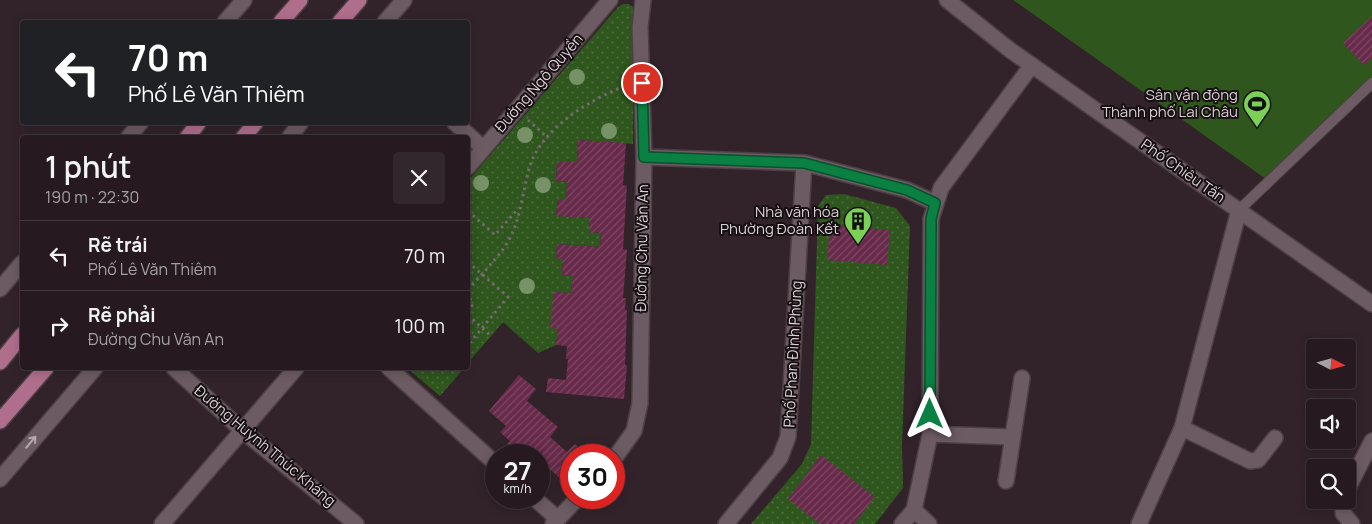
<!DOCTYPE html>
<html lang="vi">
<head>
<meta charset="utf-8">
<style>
  body { margin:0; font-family:Manrope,sans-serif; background:#32272d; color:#f1f3f6; height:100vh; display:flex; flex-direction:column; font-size:19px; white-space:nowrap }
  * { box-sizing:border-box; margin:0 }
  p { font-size:16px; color:#a4a1a5 }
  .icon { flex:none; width:28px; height:28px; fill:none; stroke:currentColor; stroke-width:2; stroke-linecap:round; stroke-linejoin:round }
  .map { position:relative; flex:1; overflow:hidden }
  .drawer { position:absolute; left:20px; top:135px; width:450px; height:235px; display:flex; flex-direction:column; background:#261a20; border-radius:5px; box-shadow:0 2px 12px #0003,0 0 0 1px #42383e }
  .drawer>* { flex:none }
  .banner { position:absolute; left:20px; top:20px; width:450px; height:105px; border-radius:5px; box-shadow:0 2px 12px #0003,0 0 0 1px #42383e; background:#202124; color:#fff; overflow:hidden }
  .needle { width:32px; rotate:96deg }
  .tools { position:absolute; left:1306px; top:339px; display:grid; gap:10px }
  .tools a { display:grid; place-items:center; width:50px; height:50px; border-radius:5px; background:#261a20; box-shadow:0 2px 12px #0003,0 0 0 1px #42383e; font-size:25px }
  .speed { position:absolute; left:485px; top:444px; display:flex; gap:10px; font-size:25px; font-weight:700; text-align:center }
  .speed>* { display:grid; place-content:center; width:65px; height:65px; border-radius:50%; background:#261a20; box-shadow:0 2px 12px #0003,0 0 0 1px #42383e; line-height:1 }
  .speed small { font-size:12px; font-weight:400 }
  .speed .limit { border:8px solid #d22; background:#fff; color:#111 }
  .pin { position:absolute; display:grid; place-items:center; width:42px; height:42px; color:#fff; margin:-21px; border:2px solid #fff; border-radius:50%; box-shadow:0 1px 5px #0007 }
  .me { position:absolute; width:55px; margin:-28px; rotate:0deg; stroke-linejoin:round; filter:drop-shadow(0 0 4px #0008) }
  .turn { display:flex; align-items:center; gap:18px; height:105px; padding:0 25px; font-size:22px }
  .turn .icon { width:65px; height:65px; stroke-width:2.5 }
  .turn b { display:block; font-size:35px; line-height:42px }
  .round { display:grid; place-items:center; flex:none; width:52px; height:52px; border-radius:5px; background:#32272d }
  .head { display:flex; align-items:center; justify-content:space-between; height:85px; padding:0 25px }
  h1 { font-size:30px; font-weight:600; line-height:38px }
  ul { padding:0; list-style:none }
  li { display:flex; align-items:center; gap:15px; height:70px; padding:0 25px; border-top:1px solid #42383e }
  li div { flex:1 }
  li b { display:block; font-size:19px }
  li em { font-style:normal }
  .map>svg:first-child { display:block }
  .green { fill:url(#green-dots) }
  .pitch { fill:#2e561d }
  .building { fill:url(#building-hatch) }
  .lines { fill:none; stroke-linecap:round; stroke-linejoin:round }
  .service-casing { stroke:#4c3f45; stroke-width:12 }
  .minor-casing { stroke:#4c3f45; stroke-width:18 }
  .tertiary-casing { stroke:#4c3f45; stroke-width:18 }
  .trunk-casing { stroke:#4c3f45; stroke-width:18 }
  .path { stroke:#76696f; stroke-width:3; stroke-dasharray:2.5 4; stroke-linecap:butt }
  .service { stroke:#6c5b62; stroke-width:10 }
  .minor { stroke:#6c5b62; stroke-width:15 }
  .tertiary { stroke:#6c5b62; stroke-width:15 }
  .trunk { stroke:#b06e8d; stroke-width:15 }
  .tree { fill:#779266 }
  .oneway { stroke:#b4a8ad }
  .route-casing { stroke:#07532c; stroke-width:12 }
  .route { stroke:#0b8043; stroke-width:9 }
  .labels { text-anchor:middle; stroke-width:4; stroke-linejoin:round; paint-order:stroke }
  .street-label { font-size:15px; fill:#dbd1d5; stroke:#160f12 }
  .poi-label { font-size:15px; fill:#dbd1d5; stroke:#160f12; text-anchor:end }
</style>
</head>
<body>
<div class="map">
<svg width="1372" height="524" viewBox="0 0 1372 524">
  <defs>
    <pattern id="green-dots" width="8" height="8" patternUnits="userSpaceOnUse" patternTransform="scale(1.25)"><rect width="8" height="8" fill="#2e561d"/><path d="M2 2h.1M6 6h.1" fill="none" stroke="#4c6d3d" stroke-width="1.8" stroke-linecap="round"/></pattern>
    <pattern id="building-hatch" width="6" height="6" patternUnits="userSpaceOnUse" patternTransform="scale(1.25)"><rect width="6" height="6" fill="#682a4a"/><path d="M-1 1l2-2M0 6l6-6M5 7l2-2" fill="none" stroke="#7d4863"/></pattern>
  </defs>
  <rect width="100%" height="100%" fill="#32232a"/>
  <path class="green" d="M623,4H629L633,7L634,23L633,144L578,140L577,162H557L556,181L567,182L566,199H558L556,215L589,218V232L601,233L600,247L557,244L556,258L563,259L562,275L573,276L571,293L554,292L558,329L556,345L538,353L503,322L468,363V181L618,7Z
    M844,194L896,208L910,226L902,446L903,488L875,524H751L802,464L811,444L818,206L826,195Z
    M407,368H464L440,396Z"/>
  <path class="pitch" d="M1013,0H1372V78L1266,179Z"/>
  <path class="building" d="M1372,16V58L1364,65L1343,43Z
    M578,140L626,143L623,185L627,186L623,249L627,250L623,298H626L625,310H627L625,365H627L624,399L546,392L548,378L566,380L568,359H566L567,346L556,345L558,329L550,328L554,292L571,293L573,276L562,275L563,259L556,258L557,244L600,247L601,233L589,232V218L556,216L558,199H566L567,182L556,181L557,161L577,162Z
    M830,225L890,230L887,265L827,260Z
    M519,375L536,389L527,401L558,427L550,437L567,452L575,444L588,455H571V469L561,479L539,460V455H526L519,449L516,452L507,444L510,441L500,432L506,426L489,411Z
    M821,455L875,497L854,524H820L788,499Z"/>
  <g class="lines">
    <g class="service-casing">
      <path id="service" d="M1239,210L1372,83"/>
    </g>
    <g class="minor-casing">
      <path id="minor" d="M947,0L1010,50L1372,304
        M454,122L483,148
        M644,157L804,163L907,190L935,203
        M389,368L496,464
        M1182,428L1250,461L1258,460L1275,438
        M930,434L1012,437
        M614,459L634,431L640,403L644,157L640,27L643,0
        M1006,481L1022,378
        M1348,488L1372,441
        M534,498L558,519
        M1343,500V513L1352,524
        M914,510L929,524
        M553,524L578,498
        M726,524L780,458L788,437L804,163
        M902,524L914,510L930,434L931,219L941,188L1032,65
        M1139,524L1182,428L1239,210"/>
    </g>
    <g class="tertiary-casing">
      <path id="tertiary" d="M225,22L244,0
        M385,22L404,0
        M128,138L141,122
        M289,138L301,122
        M468,167L610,0
        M0,289L22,263
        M174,368L242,430L356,524
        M0,479L95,368
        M162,524L296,368"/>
    </g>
    <g class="trunk-casing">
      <path id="trunk" d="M281,22L300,0
        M340,22L359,0
        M187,138L199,122
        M243,138L256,122
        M0,362L22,335
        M0,421L46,368"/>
    </g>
    <path class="path" d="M528,120L548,138
      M468,211L495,235L518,209
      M468,262L508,297L468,345
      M468,290C482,273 501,256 511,236C521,215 523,191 529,169C540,129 589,100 625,86
      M468,292L472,305L468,316
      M468,315L491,336"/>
    <use href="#service" class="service"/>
    <use href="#minor" class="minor"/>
    <use href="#tertiary" class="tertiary"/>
    <use href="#trunk" class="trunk"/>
  </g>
  <g class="tree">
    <circle cx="577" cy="77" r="8"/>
    <circle cx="609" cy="131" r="8"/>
    <circle cx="525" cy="135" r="8"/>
    <circle cx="481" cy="183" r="8"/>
    <circle cx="543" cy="185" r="8"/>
    <circle cx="527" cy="286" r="8"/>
  </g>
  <defs><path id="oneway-shaft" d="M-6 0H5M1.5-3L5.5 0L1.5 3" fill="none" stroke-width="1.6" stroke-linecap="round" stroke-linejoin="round" transform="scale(1.25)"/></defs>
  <use class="oneway" href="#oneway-shaft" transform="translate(31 442) rotate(-50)"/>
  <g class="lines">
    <g class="route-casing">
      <path id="route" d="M642,83L644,157L804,163L907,190L935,203L931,219L930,414"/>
    </g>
    <use href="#route" class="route"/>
  </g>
  <defs>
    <g id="stadium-pin" transform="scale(1.4375)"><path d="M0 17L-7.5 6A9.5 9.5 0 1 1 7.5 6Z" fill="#7bd156" stroke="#160f12"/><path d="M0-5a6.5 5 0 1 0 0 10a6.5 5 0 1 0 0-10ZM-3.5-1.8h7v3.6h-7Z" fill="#111"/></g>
    <g id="building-pin" transform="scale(1.4375)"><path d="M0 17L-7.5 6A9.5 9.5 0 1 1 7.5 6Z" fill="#7bd156" stroke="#160f12"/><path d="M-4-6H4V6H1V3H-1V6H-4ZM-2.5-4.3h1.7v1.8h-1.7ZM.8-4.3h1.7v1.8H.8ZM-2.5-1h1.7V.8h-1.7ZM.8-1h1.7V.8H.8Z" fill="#111"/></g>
  </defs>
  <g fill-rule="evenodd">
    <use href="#stadium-pin" x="1257" y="104"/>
    <use href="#building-pin" x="858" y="221"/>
  </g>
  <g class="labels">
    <g class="street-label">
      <text transform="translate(539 83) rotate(-49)" y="5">Đường Ngô Quyền</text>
      <text transform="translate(1183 171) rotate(35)" y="5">Phố Chiêu Tấn</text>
      <text transform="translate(642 248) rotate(-89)" y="5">Đường Chu Văn An</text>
      <text transform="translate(793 354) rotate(-87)" y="5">Phố Phan Đình Phùng</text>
      <text transform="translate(265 446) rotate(40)" y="5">Đường Huỳnh Thúc Kháng</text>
    </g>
    <g class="poi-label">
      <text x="1238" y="100">Sân vận động<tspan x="1238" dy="17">Thành phố Lai Châu</tspan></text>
      <text x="839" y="217">Nhà văn hóa<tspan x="839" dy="17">Phường Đoàn Kết</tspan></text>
    </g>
  </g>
</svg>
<div class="tools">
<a><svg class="needle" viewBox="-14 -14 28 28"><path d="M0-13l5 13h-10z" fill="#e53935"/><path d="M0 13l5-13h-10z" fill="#a4a1a5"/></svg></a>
<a><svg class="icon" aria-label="sound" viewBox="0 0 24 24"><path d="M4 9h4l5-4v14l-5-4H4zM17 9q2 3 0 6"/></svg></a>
<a><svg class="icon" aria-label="search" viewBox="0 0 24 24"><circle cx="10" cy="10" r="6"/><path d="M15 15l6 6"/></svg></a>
</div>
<div class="speed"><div>27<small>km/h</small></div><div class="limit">30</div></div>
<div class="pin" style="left:642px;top:83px;background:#d93025"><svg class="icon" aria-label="arrive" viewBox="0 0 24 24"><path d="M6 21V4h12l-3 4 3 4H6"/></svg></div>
<svg class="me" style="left:930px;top:414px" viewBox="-20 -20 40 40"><path d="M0-17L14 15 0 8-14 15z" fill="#0b8043" stroke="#fff" stroke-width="4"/></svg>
<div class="banner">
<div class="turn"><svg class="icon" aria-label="left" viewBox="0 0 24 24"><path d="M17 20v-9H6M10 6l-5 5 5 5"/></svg><div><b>70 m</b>Phố Lê Văn Thiêm</div></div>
</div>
<section class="drawer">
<div class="head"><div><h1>1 phút</h1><p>190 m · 22:30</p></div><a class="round"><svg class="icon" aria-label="close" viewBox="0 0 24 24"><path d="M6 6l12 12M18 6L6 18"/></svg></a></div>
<ul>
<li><svg class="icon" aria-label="left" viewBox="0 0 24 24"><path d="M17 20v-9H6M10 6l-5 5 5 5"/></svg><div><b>Rẽ trái</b><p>Phố Lê Văn Thiêm</p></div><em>70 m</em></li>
<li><svg class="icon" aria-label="right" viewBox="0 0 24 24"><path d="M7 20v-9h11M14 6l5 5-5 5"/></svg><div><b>Rẽ phải</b><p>Đường Chu Văn An</p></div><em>100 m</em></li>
</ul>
</section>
</div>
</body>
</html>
